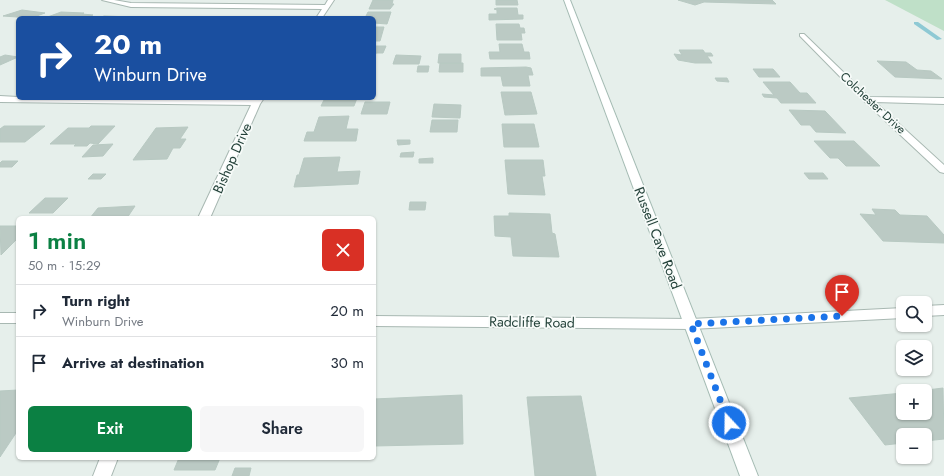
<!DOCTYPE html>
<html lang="en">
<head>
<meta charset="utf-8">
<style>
  body { margin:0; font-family:Jost,sans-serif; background:#f6f6f7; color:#1f2937; height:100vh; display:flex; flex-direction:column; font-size:15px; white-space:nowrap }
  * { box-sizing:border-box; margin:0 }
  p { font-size:13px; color:#747a83 }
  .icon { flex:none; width:22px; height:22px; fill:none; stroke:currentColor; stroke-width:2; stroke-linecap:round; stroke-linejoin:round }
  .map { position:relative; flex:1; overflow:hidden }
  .panel { position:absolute; left:16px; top:216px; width:360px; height:244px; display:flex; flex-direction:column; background:#fff; border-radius:6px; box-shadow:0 1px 3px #0004 }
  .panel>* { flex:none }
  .top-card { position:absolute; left:16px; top:16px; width:360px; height:84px; border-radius:6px; box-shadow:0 1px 3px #0004; background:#1a4fa0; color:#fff; overflow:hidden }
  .fabs { position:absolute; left:896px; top:296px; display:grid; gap:8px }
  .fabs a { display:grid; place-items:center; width:36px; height:36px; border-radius:6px; background:#fff; box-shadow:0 1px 3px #0004; font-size:20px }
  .pin { position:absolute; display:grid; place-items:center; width:34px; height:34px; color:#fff; margin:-41px -17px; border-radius:50% 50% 50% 0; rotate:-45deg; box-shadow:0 0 4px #0007 }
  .pin .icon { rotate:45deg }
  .me { position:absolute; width:44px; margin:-22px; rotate:339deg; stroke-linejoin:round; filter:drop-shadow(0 0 3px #0008) }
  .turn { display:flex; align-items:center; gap:14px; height:84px; padding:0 12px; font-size:18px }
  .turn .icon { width:52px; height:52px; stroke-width:2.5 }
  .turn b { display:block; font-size:28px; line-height:34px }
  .round { display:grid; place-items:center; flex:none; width:42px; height:42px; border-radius:6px; background:#f6f6f7 }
  .summary { display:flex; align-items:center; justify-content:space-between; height:68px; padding:0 12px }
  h1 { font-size:24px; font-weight:600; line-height:30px; color:#0b8043 }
  .action { display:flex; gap:8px; margin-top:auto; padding:8px 12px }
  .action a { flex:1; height:46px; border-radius:6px; background:#0b8043; color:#fff; font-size:16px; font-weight:600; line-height:46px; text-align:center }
  .action a+a { background:#f6f6f7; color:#1f2937 }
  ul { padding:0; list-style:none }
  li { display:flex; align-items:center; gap:12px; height:52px; padding:0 12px; border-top:1px solid #e0e1e3 }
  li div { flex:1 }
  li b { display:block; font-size:15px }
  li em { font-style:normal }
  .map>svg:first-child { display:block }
  .green { fill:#bfe0c8 }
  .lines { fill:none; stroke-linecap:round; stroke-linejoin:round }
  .stream { fill:#8ec9d4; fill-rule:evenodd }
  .building { fill:#bbcac4; stroke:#b8c9c2 }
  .street-casing { stroke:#a8b8b2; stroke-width:2 }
  .secondary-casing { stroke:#a4bbb3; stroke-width:2 }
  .street { fill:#fff; fill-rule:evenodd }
  .secondary { fill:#fff; fill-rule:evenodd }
  .route { stroke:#1a73e8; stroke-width:7; stroke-dasharray:0 12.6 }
  .labels { text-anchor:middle; stroke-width:3.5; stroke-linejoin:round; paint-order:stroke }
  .far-street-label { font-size:12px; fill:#24423a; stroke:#f7fbf9 }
  .street-label { font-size:14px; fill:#24423a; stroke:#f7fbf9 }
</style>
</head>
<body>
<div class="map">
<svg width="944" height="476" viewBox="0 0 944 476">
  <rect width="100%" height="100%" fill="#e6efeb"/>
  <path class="green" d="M885,0H944V31L887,1Z"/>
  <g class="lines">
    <path class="stream" d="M914,22H918L942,39L937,40L914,24Z"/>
  </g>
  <path class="building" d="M373,0H393L392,4H394L390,9H369Z
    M496,0H517L518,5H496Z
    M678,0H772L776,4L704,2L695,5Z
    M497,8H517L518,15H523V19L489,20V14H497V10L494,9Z
    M22,10L45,13L31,18L3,16Z
    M61,12L84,13L82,14L93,15L85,18H45Z
    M368,12H391L387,24L374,23V18H365Z
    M104,16L132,17L99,18Z
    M496,24H519L520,28H524L525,33H521L522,40H497Z
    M374,27H384L380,41H374Z
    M499,44H522L524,52H529L530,59H490L489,52H500Z
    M374,46H386L383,53H376L375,56Z
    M679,50H703L705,53H711L713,56H707L712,63H695L678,60L674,54L682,55Z
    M439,54H461V63H438Z
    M5,55L18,57L0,65V57Z
    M396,55L421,56L419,64H393Z
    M877,61L906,62L917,70L931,71L942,79L895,77Z
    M440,63H463V72H439Z
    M418,66H429L428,72H417Z
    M526,67L531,68L533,75H528L530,86H503L501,76H481V68Z
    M753,69H773L780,77H759Z
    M715,78H727L729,82L717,81Z
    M763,82H790L800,93H807L816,103H781L777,98L764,97L762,94L774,95Z
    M501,92H531L537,114L505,115Z
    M325,98H357L354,106H321Z
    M365,102H390L387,114H361Z
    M434,104L461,105L460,118L432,117Z
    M789,110L825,111L846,133L816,132L810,125H801Z
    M349,116L346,129H358L356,141H304L307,132H314L319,117Z
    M432,120H458L457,132H430Z
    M502,124H534L539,147H504Z
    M4,126H45L25,142H0V129Z
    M91,126H115L98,144L90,143L87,146H74L76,144H50L68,128H89Z
    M188,127L180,139H186L180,148H173L167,159L133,160L156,128Z
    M397,140H410V144L398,145Z
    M814,141H854L880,166H846L838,158H830Z
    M113,144L103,156L82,157L93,145Z
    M414,152L413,157H400L401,153Z
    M340,157L337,172L360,171L358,184L294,187L297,175H299L304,158Z
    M433,158V163H419V159Z
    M505,160H543L545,176H542L545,195L508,194Z
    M2,161H18L12,167H0V163Z
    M804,173H823L828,179H809Z
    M93,174H106L101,179H88Z
    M45,198H68L53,213H29Z
    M410,202H426L425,210H409Z
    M135,206L127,218H90L98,208Z
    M872,209L895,210L900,215L927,216L944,235V243L883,241L860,214L876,215Z
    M509,213L550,214L552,233L555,234L559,257L513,256L511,237L495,236L494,216H509Z
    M0,226H18V238L1,255Z
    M943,388L944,439L925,441V435H903V443L885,445L849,398L903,393V413H925V391H919Z
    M18,390V430L0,457V391Z
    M462,395L463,444L374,446V399Z
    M581,396L596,476H535L527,397Z
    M179,458H220L215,470H174Z
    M235,468H251L249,476H232Z"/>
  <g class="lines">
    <g class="street-casing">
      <path id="street" d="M102,0H114L131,3L325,5L328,0H334L322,18H316L322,9L131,7Z
        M800,34H804L869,97L944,98V104L875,102L944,165V173L940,172L864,101L800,36Z
        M0,96L18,97V98L254,100L256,98H264L260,104L210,218H198L251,105L0,102Z
        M944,305V315L925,316V306Z
        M903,308V318L691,329L374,326V316L691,319Z
        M0,313H18V323H0Z
        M100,458H118L111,476H93Z"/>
    </g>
    <g class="secondary-casing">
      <path id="secondary" d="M564,0H570L758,476H740Z"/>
    </g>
    <use href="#street" class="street"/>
    <use href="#secondary" class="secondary"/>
  </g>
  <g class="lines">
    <path class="route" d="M729,423L691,324L842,316"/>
  </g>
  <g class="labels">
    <g class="far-street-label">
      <text transform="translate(873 103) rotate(43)" y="4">Colchester Drive</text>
    </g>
    <g class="street-label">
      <text transform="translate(232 158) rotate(-66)" y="5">Bishop Drive</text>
      <text transform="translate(658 238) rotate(69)" y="5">Russell Cave Road</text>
      <text transform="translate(532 322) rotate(1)" y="5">Radcliffe Road</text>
    </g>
  </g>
</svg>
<div class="fabs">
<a><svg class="icon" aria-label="search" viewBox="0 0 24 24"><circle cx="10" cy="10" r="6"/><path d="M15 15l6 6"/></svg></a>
<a><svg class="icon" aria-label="layers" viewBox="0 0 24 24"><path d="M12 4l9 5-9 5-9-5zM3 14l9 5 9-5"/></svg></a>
<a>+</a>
<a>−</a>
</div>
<div class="pin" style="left:842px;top:316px;background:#d93025"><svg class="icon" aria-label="arrive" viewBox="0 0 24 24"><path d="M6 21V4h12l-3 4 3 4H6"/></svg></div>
<svg class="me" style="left:729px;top:423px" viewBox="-20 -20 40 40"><circle r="17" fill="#1a73e8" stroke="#fff" stroke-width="3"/><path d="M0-11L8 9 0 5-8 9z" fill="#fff"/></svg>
<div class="top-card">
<div class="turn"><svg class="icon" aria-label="right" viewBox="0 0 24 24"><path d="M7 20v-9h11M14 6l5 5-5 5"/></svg><div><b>20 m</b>Winburn Drive</div></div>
</div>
<section class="panel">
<div class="summary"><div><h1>1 min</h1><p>50 m · 15:29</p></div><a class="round" style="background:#d93025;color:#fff"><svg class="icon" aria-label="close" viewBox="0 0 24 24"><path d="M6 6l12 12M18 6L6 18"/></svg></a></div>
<ul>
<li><svg class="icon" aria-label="right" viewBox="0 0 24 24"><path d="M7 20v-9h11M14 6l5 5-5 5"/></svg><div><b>Turn right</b><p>Winburn Drive</p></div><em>20 m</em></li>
<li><svg class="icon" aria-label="arrive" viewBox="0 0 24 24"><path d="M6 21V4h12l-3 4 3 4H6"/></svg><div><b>Arrive at destination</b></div><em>30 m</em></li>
</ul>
<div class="action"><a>Exit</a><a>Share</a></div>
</section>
</div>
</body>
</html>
